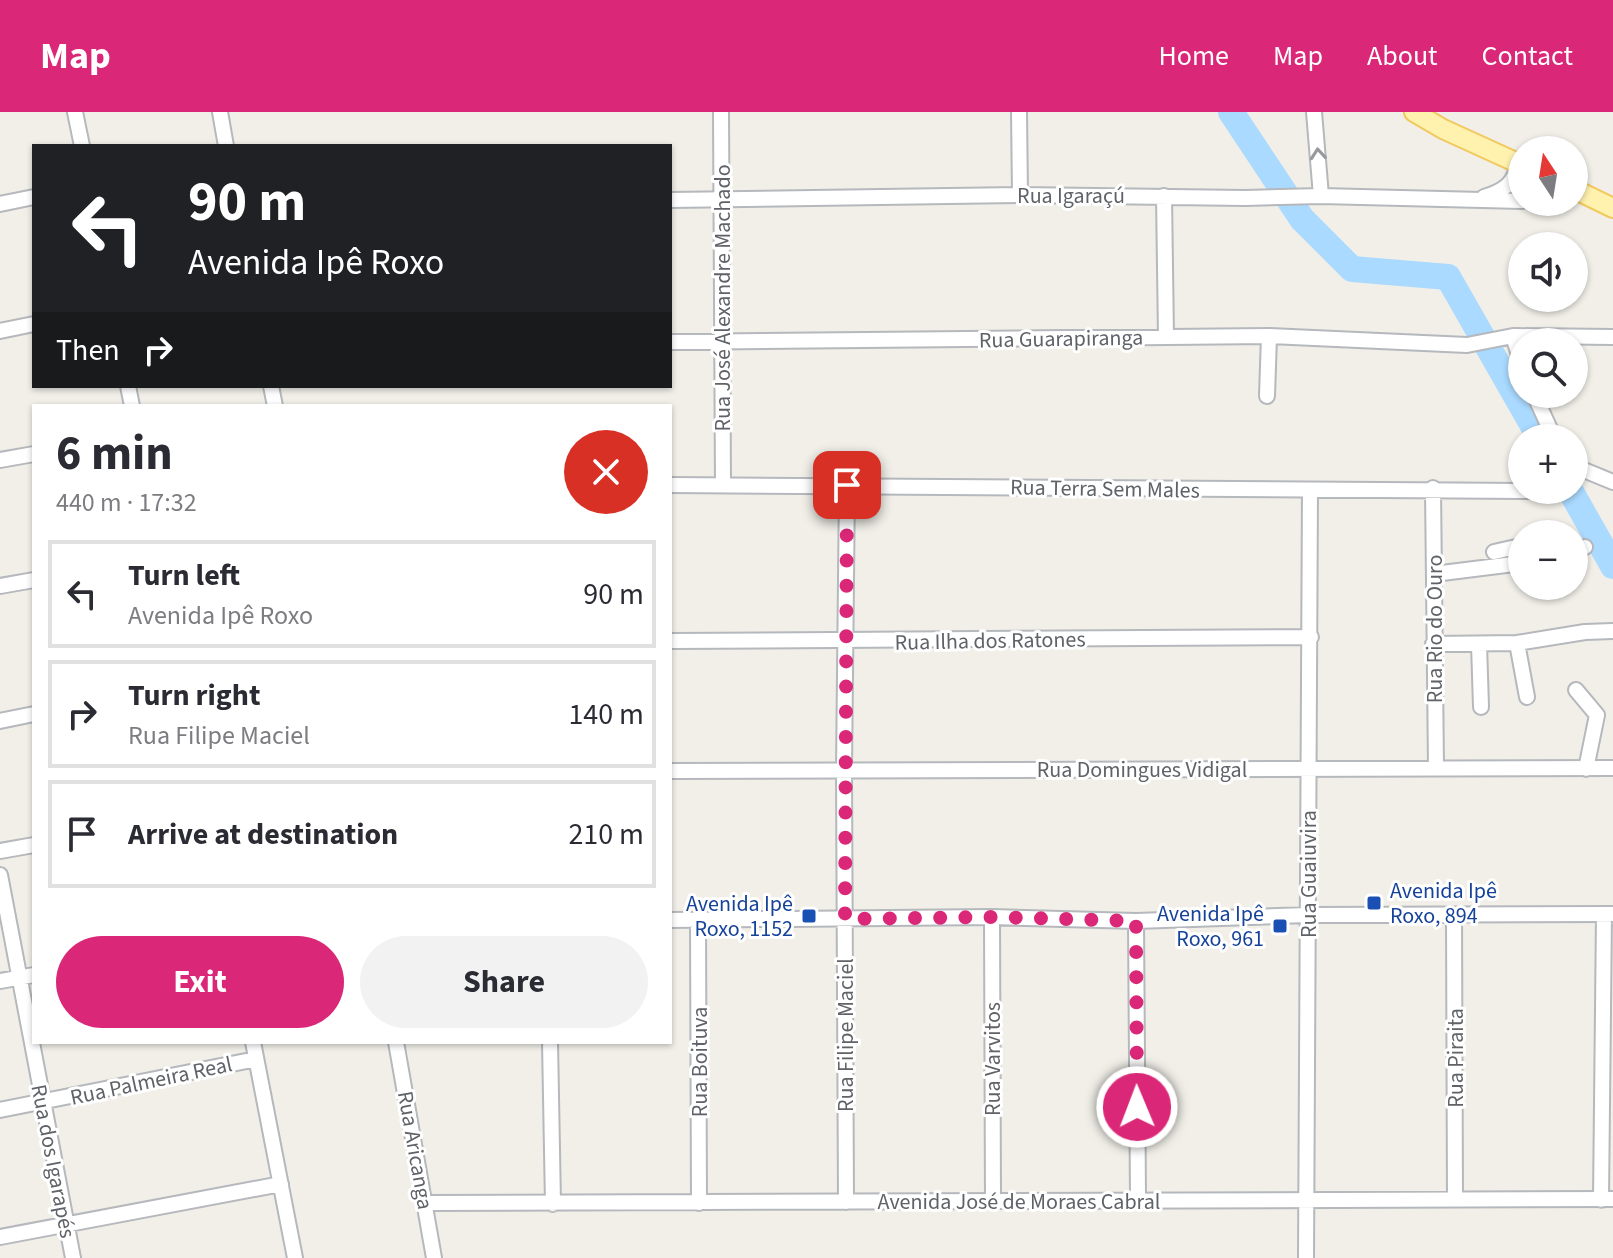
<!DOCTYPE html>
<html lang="en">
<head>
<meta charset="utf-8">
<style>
  body { margin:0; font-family:"Source Sans 3",sans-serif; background:#f2f2f3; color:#2b2b33; height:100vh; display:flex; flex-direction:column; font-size:30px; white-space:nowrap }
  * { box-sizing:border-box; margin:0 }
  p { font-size:26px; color:#7c7c81 }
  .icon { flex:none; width:44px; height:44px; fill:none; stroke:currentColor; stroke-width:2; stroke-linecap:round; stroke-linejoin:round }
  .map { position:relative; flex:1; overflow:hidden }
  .sheet { position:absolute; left:32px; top:292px; width:640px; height:640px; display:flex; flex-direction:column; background:#fff; border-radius:0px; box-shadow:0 2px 6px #0004 }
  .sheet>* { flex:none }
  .guide { position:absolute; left:32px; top:32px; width:640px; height:244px; border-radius:0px; box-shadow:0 2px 6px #0004; background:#202124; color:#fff; overflow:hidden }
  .needle { width:52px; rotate:348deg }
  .fabs { position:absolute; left:1508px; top:24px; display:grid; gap:16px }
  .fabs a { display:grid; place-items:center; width:80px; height:80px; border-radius:50%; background:#fff; box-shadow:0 2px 6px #0004; font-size:40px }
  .pin { position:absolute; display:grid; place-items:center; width:68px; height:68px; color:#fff; margin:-34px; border-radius:16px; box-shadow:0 4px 12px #0006 }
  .me { position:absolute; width:88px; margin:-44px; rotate:359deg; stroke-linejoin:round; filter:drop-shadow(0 0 6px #0008) }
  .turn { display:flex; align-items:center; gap:28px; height:168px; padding:0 24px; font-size:36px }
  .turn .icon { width:104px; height:104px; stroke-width:2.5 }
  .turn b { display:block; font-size:56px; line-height:68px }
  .then { display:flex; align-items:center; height:76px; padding:0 24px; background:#0003; gap:16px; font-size:30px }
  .round { display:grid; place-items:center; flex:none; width:84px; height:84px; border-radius:42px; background:#f2f2f3 }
  .head { display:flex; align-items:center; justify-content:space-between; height:136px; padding:0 24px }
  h1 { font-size:48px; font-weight:700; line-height:60px }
  .cta { display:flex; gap:16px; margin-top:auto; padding:16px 24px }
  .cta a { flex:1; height:92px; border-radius:48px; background:#db2777; color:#fff; font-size:32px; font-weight:700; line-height:92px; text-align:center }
  .cta a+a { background:#f2f2f3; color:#2b2b33 }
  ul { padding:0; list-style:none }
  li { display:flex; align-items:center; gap:24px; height:108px; margin:0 16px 12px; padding:0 8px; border:4px solid #e1e1e2; border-radius:0px }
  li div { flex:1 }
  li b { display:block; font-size:30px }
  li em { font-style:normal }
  header { display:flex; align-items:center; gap:48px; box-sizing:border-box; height:112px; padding:0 40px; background:#db2777; color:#fff }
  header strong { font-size:38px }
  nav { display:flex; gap:44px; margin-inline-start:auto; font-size:28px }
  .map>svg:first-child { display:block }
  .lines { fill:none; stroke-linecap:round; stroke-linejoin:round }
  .river { stroke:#aadaff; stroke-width:26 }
  .minor-casing { stroke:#b5b8bc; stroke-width:18 }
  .major-casing { stroke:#f2c960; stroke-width:22 }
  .minor { stroke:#fff; stroke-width:14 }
  .major { stroke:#fff2af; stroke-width:18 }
  .oneway { stroke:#979a9d }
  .route { stroke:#db2777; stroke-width:14; stroke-dasharray:0 25.2 }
  .transit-dot { fill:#1a4fb4; stroke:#fff; stroke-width:3 }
  .labels { text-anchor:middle; stroke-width:6; stroke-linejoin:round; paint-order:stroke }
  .street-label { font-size:22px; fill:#5f6368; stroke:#fff }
  .transit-label { font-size:22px; fill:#164399; stroke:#fff; text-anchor:end }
</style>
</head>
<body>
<header>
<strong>Map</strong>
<nav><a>Home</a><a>Map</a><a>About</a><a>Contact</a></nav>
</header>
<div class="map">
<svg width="1613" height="1146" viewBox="0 0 1613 1146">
  <rect width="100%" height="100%" fill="#f1efe8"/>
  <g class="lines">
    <path class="river" d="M1231,0L1302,107L1352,157L1448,165L1540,326
      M1570,378L1613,454"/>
    <g class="minor-casing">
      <path id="minor" d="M75,0L82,34
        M220,0L226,34
        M721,0L723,373
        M1019,0L1020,83
        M1314,0L1321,84
        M1164,84L1166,225
        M1484,85C1503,79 1515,72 1518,51
        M670,88L1020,83L1245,86L1321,84L1522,89
        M0,92L34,85
        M0,219L34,212
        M1513,224L1522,253
        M670,230L1269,224L1467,233L1513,224L1613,225
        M128,274L132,294
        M271,274L275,294
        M1534,282L1554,326
        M1267,284L1269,224
        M0,348L34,342
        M1574,354L1613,370
        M670,373L1540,379
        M1433,376L1436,657
        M1494,440L1516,435L1520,452
        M1574,440L1585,435
        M1434,462L1522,451
        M0,474L34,468
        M670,529L1311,525
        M1517,531L1527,585
        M1433,532L1517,531L1585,520L1613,519
        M1479,532L1481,595
        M1576,578L1597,603L1586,657
        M0,609L34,602
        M670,659L1613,656
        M0,739L34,733
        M0,763L73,1146
        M1454,803L1455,1088
        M992,805L993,1089
        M670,808L992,805L1136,809L1308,803L1613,802
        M698,808L699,1091
        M1136,809L1138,1087
        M0,869L34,863
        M253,930L295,1146
        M396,930L434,1146
        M550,930L553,1092
        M0,998L256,947
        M1601,1088L1604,802
        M846,1090L844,658L847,373
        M426,1091L1613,1087
        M0,1125L281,1072
        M1306,1146L1310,378"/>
    </g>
    <g class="major-casing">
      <path id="major" d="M1414,0L1443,17L1522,53
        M1574,77L1613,96"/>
    </g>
    <use href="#minor" class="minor"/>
    <use href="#major" class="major"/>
  </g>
  <defs><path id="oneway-chevron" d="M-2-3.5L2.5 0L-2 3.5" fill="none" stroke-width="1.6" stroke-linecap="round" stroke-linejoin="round" transform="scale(2)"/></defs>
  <use class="oneway" href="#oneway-chevron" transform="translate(1318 42) rotate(-95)"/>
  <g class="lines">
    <path class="route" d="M847,373L845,807L992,805L1136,809L1137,995"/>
  </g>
  <g class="transit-dot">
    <rect x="1366" y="783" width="16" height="16" rx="4"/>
    <rect x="801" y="796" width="16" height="16" rx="4"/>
    <rect x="1272" y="806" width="16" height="16" rx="4"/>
  </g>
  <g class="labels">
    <g class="street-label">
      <text x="1071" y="91">Rua Igaraçú</text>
      <text transform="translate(722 186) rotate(-90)" y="8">Rua José Alexandre Machado</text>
      <text transform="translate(1061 226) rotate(-1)" y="8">Rua Guarapiranga</text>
      <text transform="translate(1105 376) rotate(1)" y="8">Rua Terra Sem Males</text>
      <text transform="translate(1434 517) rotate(-90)" y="8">Rua Rio do Ouro</text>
      <text transform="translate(990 528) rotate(-1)" y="8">Rua Ilha dos Ratones</text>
      <text x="1142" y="665">Rua Domingues Vidigal</text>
      <text transform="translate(1308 762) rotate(-90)" y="8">Rua Guaiuvira</text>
      <text transform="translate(845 923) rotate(-90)" y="8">Rua Filipe Maciel</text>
      <text transform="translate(1455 946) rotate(-90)" y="8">Rua Piraita</text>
      <text transform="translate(992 947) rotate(-90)" y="8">Rua Varvitos</text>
      <text transform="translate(699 950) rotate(-90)" y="8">Rua Boituva</text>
      <text transform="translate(151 968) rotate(-12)" y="8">Rua Palmeira Real</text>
      <text transform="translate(416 1038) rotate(80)" y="8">Rua Aricanga</text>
      <text transform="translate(54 1049) rotate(79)" y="8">Rua dos Igarapés</text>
      <text x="1019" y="1097">Avenida José de Moraes Cabral</text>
    </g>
    <g class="transit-label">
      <text x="1390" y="786" text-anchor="start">Avenida Ipê<tspan x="1390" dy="25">Roxo, 894</tspan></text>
      <text x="793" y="799">Avenida Ipê<tspan x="793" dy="25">Roxo, 1152</tspan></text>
      <text x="1264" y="809">Avenida Ipê<tspan x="1264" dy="25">Roxo, 961</tspan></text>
    </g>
  </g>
</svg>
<div class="fabs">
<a><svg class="needle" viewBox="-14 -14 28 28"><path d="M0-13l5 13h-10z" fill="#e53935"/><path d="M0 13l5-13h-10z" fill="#7c7c81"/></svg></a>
<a><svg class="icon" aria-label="sound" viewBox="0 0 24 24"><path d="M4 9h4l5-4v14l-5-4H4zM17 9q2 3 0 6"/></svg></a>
<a><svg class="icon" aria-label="search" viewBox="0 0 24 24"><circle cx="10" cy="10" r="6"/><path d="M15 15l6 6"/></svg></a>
<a>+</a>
<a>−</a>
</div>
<div class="pin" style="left:847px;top:373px;background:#d93025"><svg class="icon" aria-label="arrive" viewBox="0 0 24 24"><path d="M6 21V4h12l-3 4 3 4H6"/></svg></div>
<svg class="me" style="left:1137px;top:995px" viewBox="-20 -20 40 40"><circle r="17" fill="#db2777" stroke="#fff" stroke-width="3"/><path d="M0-11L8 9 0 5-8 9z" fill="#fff"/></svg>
<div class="guide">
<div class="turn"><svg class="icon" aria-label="left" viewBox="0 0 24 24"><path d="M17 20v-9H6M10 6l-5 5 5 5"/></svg><div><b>90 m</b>Avenida Ipê Roxo</div></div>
<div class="then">Then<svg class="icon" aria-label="right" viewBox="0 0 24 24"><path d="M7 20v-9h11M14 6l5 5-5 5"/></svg></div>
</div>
<section class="sheet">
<div class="head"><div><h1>6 min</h1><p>440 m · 17:32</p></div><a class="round" style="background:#d93025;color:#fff"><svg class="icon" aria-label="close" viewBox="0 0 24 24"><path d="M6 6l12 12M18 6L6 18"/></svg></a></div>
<ul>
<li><svg class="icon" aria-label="left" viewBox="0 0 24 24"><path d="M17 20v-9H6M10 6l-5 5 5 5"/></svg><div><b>Turn left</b><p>Avenida Ipê Roxo</p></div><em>90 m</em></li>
<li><svg class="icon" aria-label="right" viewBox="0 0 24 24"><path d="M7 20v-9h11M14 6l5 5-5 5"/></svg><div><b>Turn right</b><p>Rua Filipe Maciel</p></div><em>140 m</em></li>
<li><svg class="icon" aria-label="arrive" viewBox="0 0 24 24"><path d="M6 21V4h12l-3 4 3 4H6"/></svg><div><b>Arrive at destination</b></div><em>210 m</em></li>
</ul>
<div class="cta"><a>Exit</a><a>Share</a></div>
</section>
</div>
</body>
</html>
